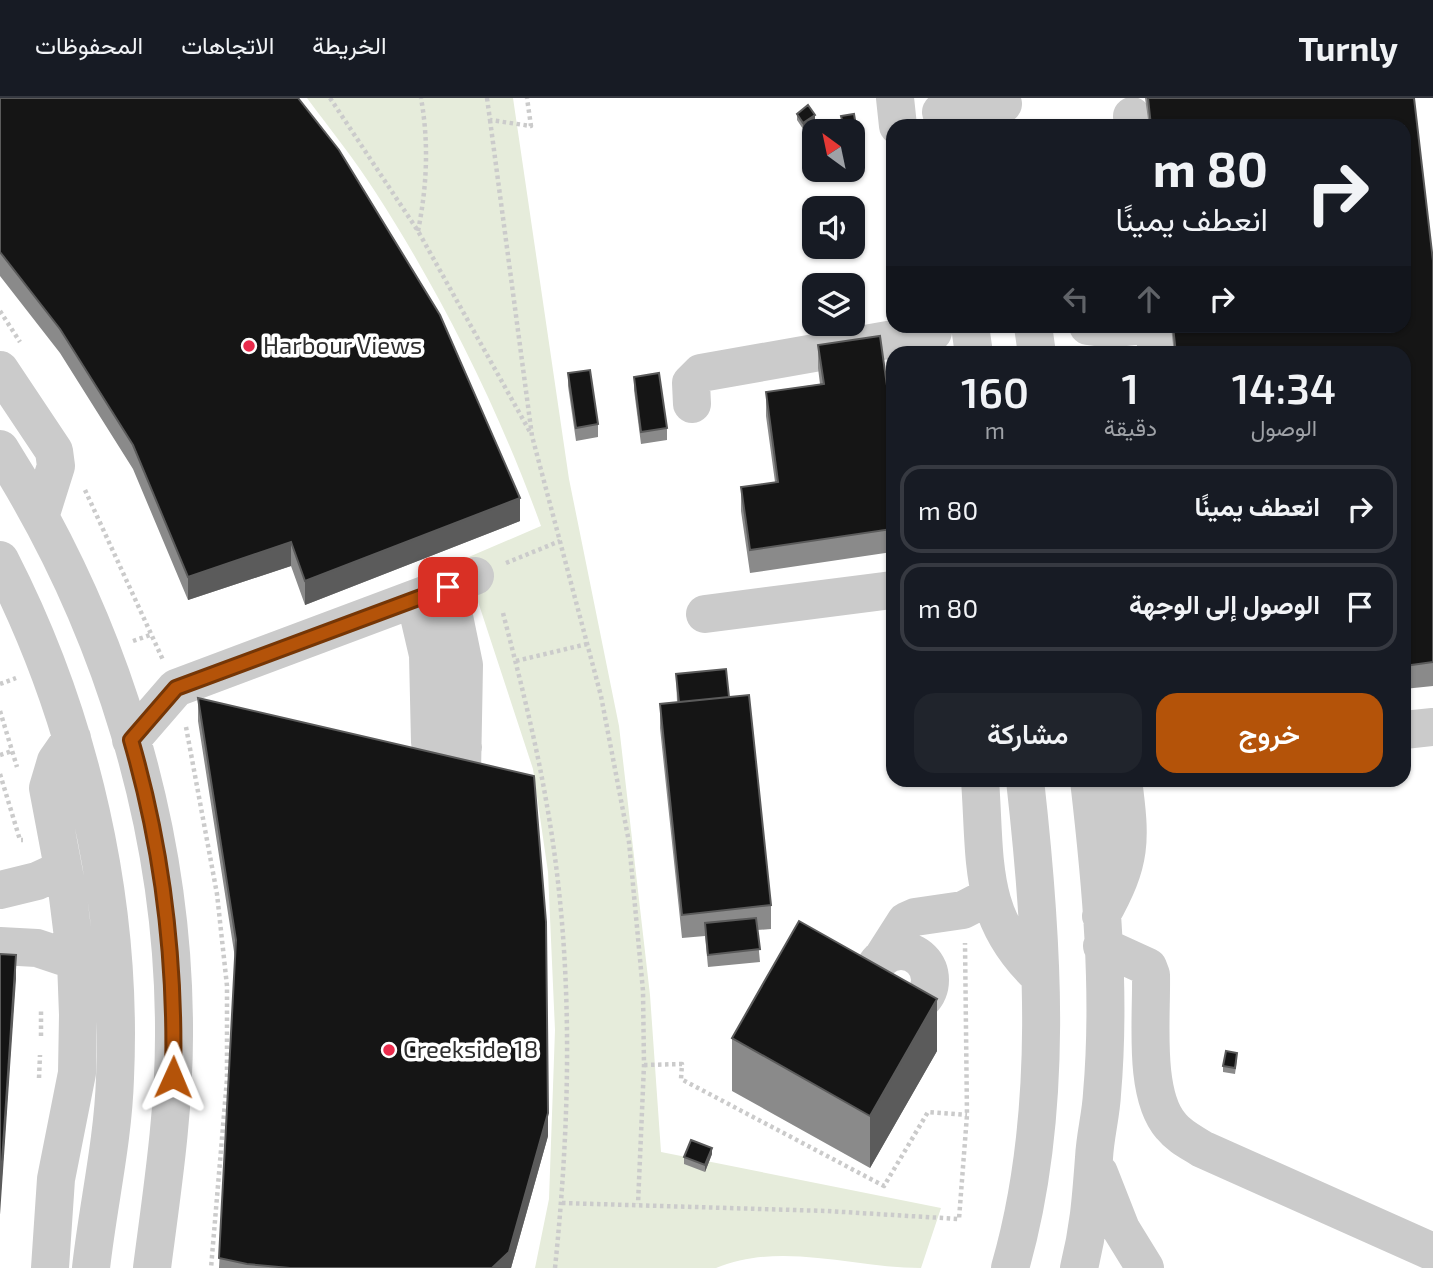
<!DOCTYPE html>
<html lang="ar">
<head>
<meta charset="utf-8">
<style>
  body { margin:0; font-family:"Exo 2",Vazirmatn,sans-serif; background:#20242c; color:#f1f3f6; direction:rtl; height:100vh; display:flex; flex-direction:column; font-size:26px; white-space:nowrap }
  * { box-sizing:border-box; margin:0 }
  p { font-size:23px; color:#9ea1a6 }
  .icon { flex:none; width:38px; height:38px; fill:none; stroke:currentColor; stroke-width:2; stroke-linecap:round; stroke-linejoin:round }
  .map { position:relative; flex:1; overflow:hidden; direction:ltr }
  .side { position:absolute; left:886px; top:248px; width:525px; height:441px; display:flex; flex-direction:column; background:#171b24; border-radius:21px; box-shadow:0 2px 5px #0004; direction:rtl }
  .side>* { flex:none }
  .hud { position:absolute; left:886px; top:21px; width:525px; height:214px; border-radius:21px; box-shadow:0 2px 5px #0004; direction:rtl; background:#171b24; color:#f1f3f6; overflow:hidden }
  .needle { width:46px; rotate:327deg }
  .controls { position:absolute; left:802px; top:21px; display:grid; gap:14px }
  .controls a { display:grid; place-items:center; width:63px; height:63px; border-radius:14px; background:#171b24; box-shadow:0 2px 5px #0004; font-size:35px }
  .pin { position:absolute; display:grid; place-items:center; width:60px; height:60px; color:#fff; margin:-30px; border-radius:14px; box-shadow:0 4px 10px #0006 }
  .me { position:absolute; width:77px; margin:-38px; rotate:1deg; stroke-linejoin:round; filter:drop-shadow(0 0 5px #0008) }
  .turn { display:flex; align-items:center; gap:24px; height:147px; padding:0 28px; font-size:32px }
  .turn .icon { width:91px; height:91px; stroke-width:2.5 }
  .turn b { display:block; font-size:49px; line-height:60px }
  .lanes { display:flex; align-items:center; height:66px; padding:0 28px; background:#0003; justify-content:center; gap:35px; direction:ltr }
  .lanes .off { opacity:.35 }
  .eta { display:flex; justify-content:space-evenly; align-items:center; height:119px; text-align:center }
  .eta b { font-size:42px; font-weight:600; line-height:49px }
  .button { display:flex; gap:14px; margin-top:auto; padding:14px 28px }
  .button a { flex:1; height:80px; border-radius:21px; background:#b45309; color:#fff; font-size:28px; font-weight:600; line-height:80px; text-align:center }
  .button a+a { background:#20242c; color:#f1f3f6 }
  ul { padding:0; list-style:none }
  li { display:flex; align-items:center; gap:21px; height:88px; margin:0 14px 10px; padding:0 14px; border:4px solid #363941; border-radius:21px }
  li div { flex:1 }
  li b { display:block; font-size:26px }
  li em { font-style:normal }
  header { display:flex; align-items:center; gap:42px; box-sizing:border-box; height:98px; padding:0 35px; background:#171b24; border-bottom:2px solid #363941 }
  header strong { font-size:33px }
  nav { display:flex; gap:38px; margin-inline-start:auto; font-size:24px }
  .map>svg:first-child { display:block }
  .green { fill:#e6ecdb }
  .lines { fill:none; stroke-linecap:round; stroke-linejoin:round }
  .path { stroke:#cbcbcb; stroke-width:4.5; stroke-dasharray:3.5 3.5; stroke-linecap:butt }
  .minor { stroke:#cbcbcb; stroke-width:38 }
  .wall { fill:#8a8a8a }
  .shaded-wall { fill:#5b5b5b }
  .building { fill:#151515; stroke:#5b5b5b; stroke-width:2 }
  .route-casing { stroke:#753606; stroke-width:18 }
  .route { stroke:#b45309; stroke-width:12 }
  .poi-dot { fill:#ea2b4c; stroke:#fff; stroke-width:2.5 }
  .labels { text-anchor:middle; stroke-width:7; stroke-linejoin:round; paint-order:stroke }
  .poi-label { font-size:24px; fill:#2e2e2e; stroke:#fff; text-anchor:start }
</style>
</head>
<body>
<header>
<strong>Turnly</strong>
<nav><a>الخريطة</a><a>الاتجاهات</a><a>المحفوظات</a></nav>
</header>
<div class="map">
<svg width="1433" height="1170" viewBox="0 0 1433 1170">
  <rect width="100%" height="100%" fill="#fff"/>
  <path class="green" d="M307,0H513L569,381L619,628L650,897L661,1054L941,1110L921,1170C854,1170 781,1143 716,1170H535L549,1101L555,932L548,774L533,671L464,461L541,428C499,312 443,199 376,95C355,62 330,31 307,0Z"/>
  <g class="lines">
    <path class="path" d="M330,0L418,133L530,334
      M487,0L490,22L531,28L527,0
      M490,22L532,338L601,598L629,744L643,893L644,967L638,1106
      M418,133C427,88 429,45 421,0
      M0,213L20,244
      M85,392L163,562
      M506,465L560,443
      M503,515C519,577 535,639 546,702C574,857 571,1014 555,1170
      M133,543L150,537
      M516,563L587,546
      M0,586L16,580
      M0,613L17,669
      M186,629L217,796L227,888V981L211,1170
      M0,657L12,653
      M0,676L20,742H23
      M41,938V911
      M644,967L682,966L681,981L884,1088L928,1014L967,1017
      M39,980L40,957
      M562,1105L827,1113L959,1121L967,1017L965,845"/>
    <path class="minor" d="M895,0L898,28
      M941,14L1003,6
      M1132,18L1133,28
      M970,228L974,256
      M1033,228L1037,256
      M1088,228L1110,231L1135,228
      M1154,228L1157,256
      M0,272L54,353L56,368L40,419
      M692,306L691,285L701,275L933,234
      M0,351C111,525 175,732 174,938C174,1016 162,1093 152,1170
      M0,462C81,620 123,803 115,980C113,1044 98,1107 91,1170
      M448,489L464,567L462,675
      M415,501L428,557L430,644L444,656L457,655L463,649
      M705,516L892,492
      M1404,632L1433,629
      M131,642L176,590L475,478
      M980,682C986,762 977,819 1039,878
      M0,792L37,783L63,771
      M1101,818C1132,763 1131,743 1123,682
      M0,848L37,850L76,863
      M1102,848L1148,869L1151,877C1152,919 1143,996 1171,1028C1179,1038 1191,1044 1202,1051L1433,1154
      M872 882a29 29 0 1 1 58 0a29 29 0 1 1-58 0Z
      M883,859L906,823L915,819L963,812L990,798
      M1099,1075L1121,1131L1145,1170
      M50,1170L56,1081L77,975L78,917L76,863L67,791L48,690L56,663L72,640
      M1010,1170C1055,1014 1043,842 1025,682
      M1079,1170C1089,1130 1091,1100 1094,1060C1095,1038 1101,1017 1102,996C1111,893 1101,785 1089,682"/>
  </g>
  <path class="wall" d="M0,0L520,423L305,507L291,468L188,502L133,371L60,255L0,178Z
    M1145,0H1414L1433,163V588L1404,591V256H1174L1171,228H1404V28H1149Z
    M797,16L815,23L803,31L797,22Z
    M841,18L856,28V34L843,33Z
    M818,247L892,323V454L750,475L741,413V389L775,384L766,318V294L820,286L818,270Z
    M568,275L598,326V339L576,343L568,288Z
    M634,279L667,330V342L641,346L634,292Z
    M676,576L729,599L771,807V831L757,832L760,864L708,869L705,838L682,840L660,630V606L677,604Z
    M198,600L548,1038L511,1170H219L235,860L198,623Z
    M732,940L937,953L870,1070L732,993Z
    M1237,961L1235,976L1223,974V968Z
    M712,1056L705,1074L684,1066V1059Z"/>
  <path class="shaded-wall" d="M815,17V23L803,31V25Z
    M520,400V423L305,507V483Z
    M291,444V468L188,502V479Z
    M16,857V881L0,1117V1093Z
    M937,901V953L870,1070V1018Z
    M548,1015V1038L511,1170H492Z
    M712,1050V1056L705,1074V1067Z"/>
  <path class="building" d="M0,0H298L339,52L440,217L520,400L305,483L291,444L188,479L133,347L60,231L0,154Z
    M1148,0H1414L1433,163V564L1404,568V256H1176L1173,228H1404V28H1151Z
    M808,7L815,17L803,25L797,16Z
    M854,16L856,28L844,30L841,18Z
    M880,238L892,323V431L750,452L741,389L778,384L766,294L824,286L818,247Z
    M590,272L598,326L576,330L568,275Z
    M659,275L667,330L641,334L634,279Z
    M726,571L729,599L679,604L676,576Z
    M749,597L771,807L682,817L660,606Z
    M198,600L534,678L546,824L548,1015L509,1154L492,1170H290L247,1166L219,1160L236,842Z
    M756,820L760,851L708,857L705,825Z
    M799,823L937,901L870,1018L732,940Z
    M0,856L16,857L0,1093Z
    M1226,953L1237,955L1235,970L1223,968Z
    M691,1042L712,1050L705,1067L684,1059Z"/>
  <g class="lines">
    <g class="route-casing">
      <path id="route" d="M173,979C176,864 163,752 131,642L176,590L448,489"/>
    </g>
    <use href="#route" class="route"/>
  </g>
  <g class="poi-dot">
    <circle cx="249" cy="248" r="7"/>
    <circle cx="389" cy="952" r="7"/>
  </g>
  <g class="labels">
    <g class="poi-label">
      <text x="263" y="256">Harbour Views</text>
      <text x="403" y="960">Creekside 18</text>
    </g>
  </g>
</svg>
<div class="controls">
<a><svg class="needle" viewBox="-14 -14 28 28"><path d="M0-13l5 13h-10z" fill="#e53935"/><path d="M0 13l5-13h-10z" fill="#9ea1a6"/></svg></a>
<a><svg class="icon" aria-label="sound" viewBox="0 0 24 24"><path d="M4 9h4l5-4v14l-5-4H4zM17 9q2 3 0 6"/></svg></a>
<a><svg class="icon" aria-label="layers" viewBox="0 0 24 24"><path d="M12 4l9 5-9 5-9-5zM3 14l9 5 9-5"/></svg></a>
</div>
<div class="pin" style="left:448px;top:489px;background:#d93025"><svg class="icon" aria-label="arrive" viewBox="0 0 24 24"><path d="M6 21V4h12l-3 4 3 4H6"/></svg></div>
<svg class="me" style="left:173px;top:979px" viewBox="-20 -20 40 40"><path d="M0-17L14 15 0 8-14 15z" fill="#b45309" stroke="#fff" stroke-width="4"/></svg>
<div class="hud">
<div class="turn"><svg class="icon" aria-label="right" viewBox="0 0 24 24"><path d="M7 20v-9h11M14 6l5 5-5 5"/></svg><div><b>80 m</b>انعطف يمينًا</div></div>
<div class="lanes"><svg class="icon off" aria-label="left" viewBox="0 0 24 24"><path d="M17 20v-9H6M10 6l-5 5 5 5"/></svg><svg class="icon off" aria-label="ahead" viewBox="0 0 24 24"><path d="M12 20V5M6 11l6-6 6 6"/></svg><svg class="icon" aria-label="right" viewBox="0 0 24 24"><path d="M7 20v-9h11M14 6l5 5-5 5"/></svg></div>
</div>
<section class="side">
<div class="eta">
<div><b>14:34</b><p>الوصول</p></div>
<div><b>1</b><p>دقيقة</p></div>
<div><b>160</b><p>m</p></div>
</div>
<ul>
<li><svg class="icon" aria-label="right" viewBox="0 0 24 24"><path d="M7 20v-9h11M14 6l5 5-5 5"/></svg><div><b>انعطف يمينًا</b></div><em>80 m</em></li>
<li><svg class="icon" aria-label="arrive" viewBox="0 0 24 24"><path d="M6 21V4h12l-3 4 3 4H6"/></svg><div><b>الوصول إلى الوجهة</b></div><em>80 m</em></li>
</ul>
<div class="button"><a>خروج</a><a>مشاركة</a></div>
</section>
</div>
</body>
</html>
